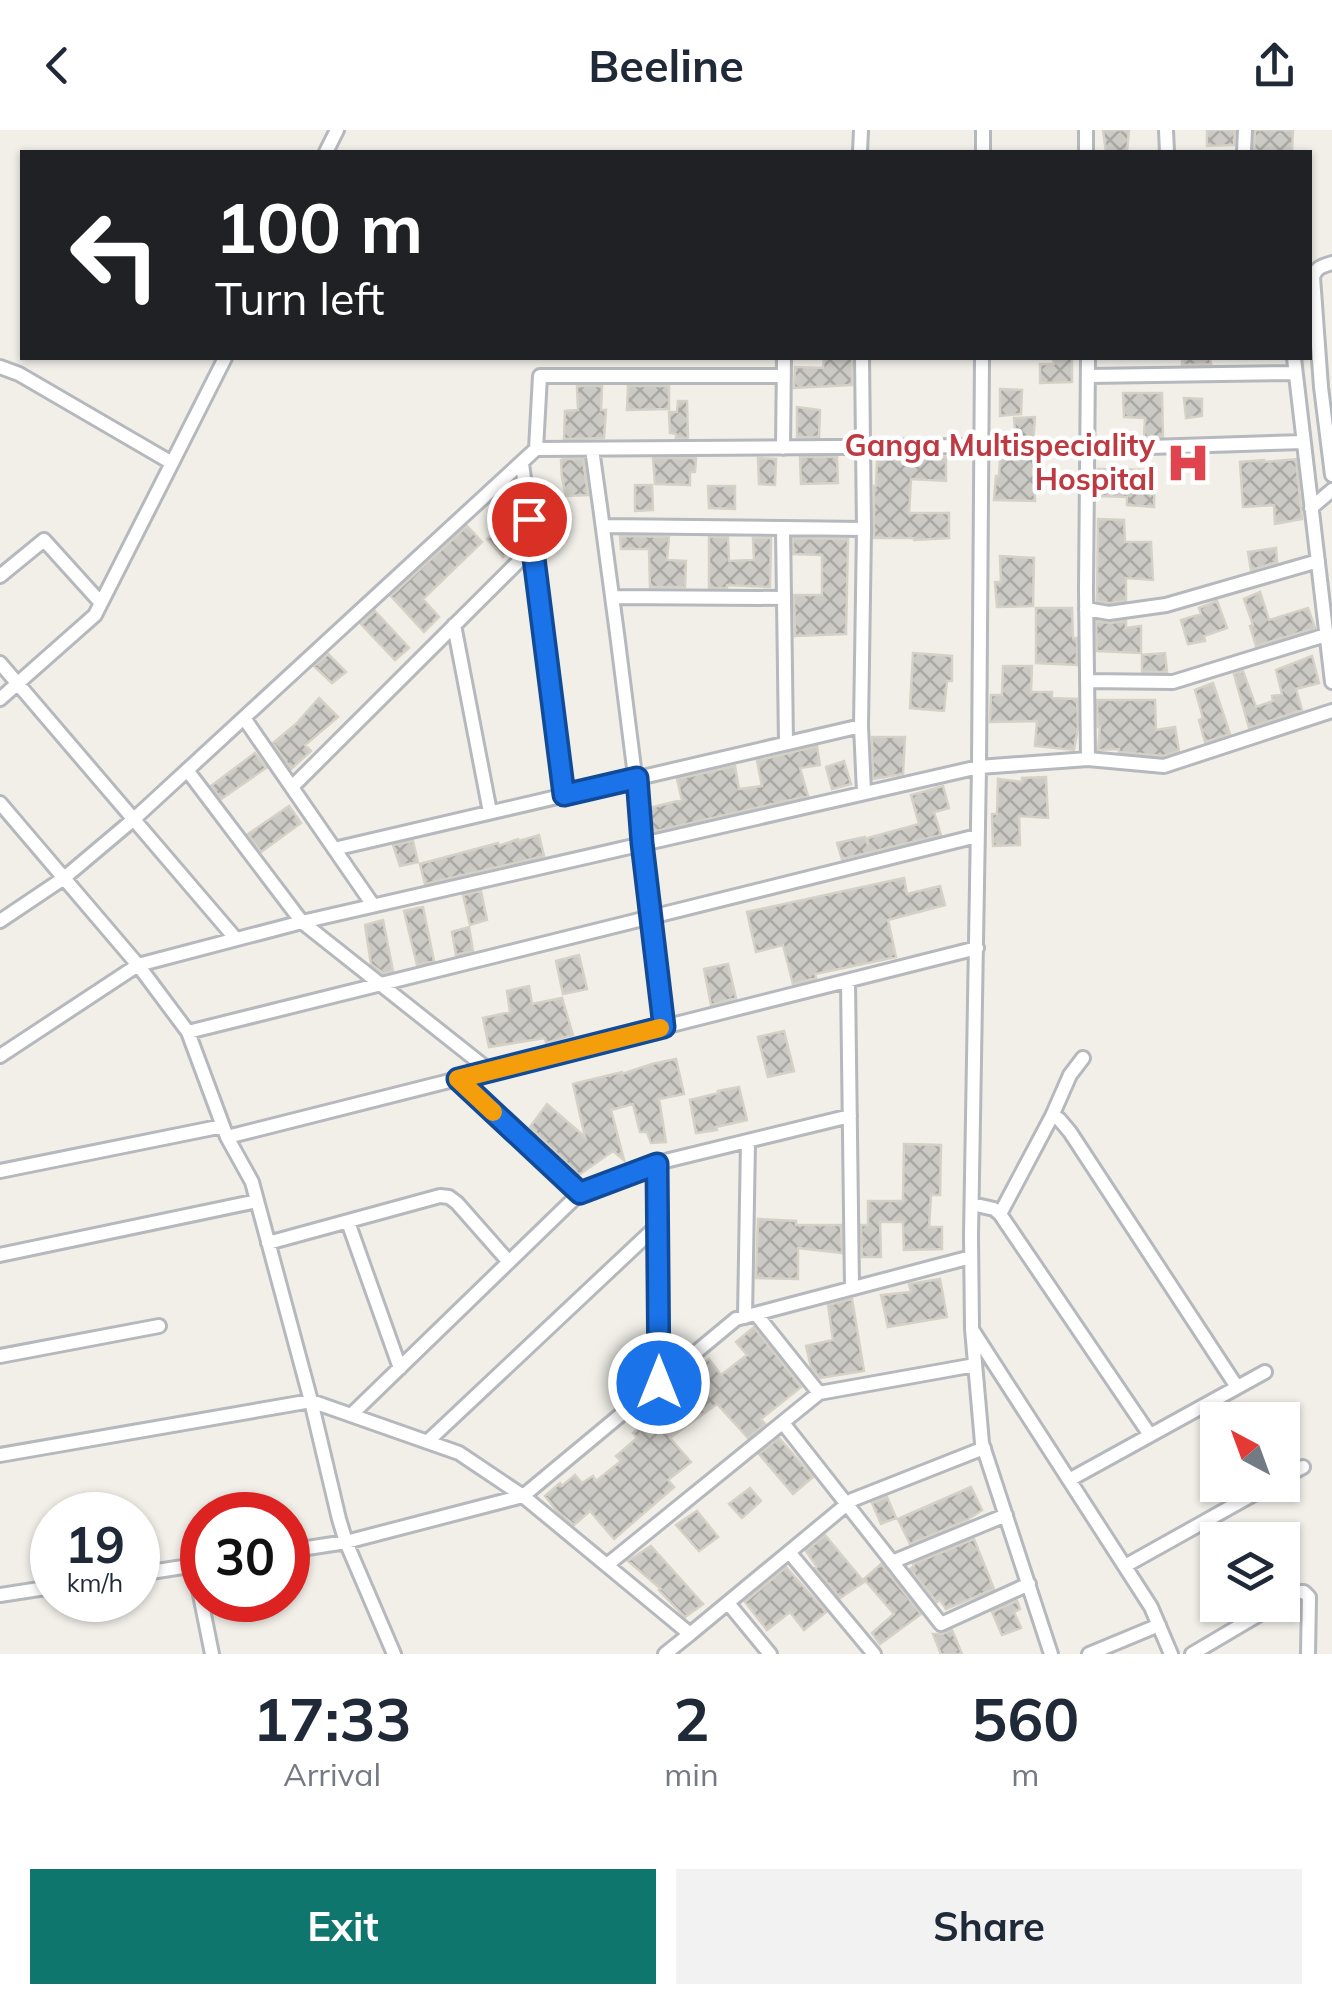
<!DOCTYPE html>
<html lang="en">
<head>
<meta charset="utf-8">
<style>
  body { margin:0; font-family:Mulish,sans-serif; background:#f2f2f3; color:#1f2937; height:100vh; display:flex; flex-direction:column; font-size:38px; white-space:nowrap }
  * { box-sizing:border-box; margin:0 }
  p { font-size:32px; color:#747a83 }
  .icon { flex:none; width:55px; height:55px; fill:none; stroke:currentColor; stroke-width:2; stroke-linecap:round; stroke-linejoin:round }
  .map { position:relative; height:1524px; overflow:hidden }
  .panel { display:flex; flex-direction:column; background:#fff; flex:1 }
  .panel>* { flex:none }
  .guide { position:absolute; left:20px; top:20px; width:1292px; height:210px; border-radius:0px; box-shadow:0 2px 8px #0004; background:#202124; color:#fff; overflow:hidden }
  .needle { width:65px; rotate:319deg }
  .fabs { position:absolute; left:1200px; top:1272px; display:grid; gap:20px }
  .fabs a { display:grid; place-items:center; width:100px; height:100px; border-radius:0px; background:#fff; box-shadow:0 2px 8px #0004; font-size:50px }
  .speed { position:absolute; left:30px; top:1362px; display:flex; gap:20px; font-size:50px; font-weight:700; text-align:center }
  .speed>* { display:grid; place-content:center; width:130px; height:130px; border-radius:50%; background:#fff; box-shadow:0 2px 8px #0004; line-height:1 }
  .speed small { font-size:25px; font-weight:400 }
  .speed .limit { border:15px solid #d22; background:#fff; color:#111 }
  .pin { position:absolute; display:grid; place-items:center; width:85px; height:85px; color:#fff; margin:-42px; border:5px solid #fff; border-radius:50%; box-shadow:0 2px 10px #0007 }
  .me { position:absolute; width:110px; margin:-55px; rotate:0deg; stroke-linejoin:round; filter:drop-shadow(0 0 8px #0008) }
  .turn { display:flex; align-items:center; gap:35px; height:210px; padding:0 30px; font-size:45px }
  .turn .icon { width:130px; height:130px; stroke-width:2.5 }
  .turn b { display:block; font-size:70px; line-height:85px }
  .eta { display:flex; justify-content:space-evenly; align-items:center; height:170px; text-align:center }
  .eta b { font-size:60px; font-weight:700; line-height:70px }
  .cta { display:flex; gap:20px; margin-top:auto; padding:20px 30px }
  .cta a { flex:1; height:115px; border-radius:0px; background:#0f766e; color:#fff; font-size:40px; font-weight:700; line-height:115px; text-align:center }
  .cta a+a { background:#f2f2f3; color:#1f2937 }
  header { display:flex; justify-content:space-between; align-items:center; height:130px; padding:0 30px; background:#fff; font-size:45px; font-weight:700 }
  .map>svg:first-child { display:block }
  .building { fill:url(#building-cross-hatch); stroke:#d6d1c6; stroke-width:2.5 }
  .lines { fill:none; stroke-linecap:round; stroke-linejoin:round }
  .minor-casing { stroke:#b5b8bc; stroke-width:18 }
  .minor { stroke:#fff; stroke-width:12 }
  .route-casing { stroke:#114b97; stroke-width:25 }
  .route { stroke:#1a73e8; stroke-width:18 }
  .slow { stroke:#f59e0b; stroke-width:18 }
  .labels { text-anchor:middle; stroke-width:9; stroke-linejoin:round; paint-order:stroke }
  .health-label { font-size:30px; font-weight:bold; fill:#be3a42; stroke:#fff; text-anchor:end }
</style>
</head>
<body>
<header><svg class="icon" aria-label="back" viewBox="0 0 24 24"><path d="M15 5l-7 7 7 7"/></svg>Beeline<svg class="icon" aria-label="share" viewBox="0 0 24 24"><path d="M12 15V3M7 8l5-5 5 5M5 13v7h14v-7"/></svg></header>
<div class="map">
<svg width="1332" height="1524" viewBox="0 0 1332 1524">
  <defs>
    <pattern id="building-cross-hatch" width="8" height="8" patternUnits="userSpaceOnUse" patternTransform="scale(2.5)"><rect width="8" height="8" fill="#cccac5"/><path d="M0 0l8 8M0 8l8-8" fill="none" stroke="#a9a8a4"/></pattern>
  </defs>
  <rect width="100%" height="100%" fill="#f1efe8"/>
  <path class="building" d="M1103,0H1129L1127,22H1106Z
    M1207,0H1235L1234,15L1207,16Z
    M1255,0H1293L1292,22H1254Z
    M824,228H852V255L794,258L795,237L823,238Z
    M1053,228H1072V252L1040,253V234H1054Z
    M1182,228H1210L1211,234L1182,235Z
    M577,256H602L601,280H606L604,308L564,309L565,281L578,280Z
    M628,256H669V279L627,280Z
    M1000,259L1022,260L1021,284L1000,286Z
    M1123,263H1162L1163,307H1144L1145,288L1124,287Z
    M1184,268L1202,269V286L1186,288Z
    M678,271H687L688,308H676V304L670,303L669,282H677Z
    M797,277L820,280L819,307H797Z
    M1035,287L1033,314H1037L1034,346L1035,371L994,370L996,346H999L1001,314H1016L1014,288Z
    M915,326L946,327V351L911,349L909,383H949V408L914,410V408H874V356H876L877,329L915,330Z
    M800,327H837L838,353L801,354Z
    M653,328H696L695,342H690V355L655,354Z
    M758,328L776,329L775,355L759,354Z
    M564,329H583L588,365L566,366L562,348L561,330Z
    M1296,329L1302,389L1275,394L1274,375L1243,377L1240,332L1264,330V332Z
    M1098,339L1155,340L1154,377L1127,375V367L1099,366Z
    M635,355H652L653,380L635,381Z
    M708,356H735V379L709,378Z
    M1098,389L1124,390L1125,412H1151L1153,450L1126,448V471L1109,473L1097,471Z
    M504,393L521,411L503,427L487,409Z
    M467,396L482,412L423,469L439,487L424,502L391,466Z
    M620,406L669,407L667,430L686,431L685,457H650L649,419H621Z
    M709,407H728L729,431L754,430L753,408H771L770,457L727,455V458H709Z
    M793,408L848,409L846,504L795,506L794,465H822V425L793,424Z
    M1276,418L1277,432L1251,440L1248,422Z
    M1000,426L1034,428L1033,476L997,477L995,452H1001Z
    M1260,462L1269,490L1308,478L1315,498L1256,516L1250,496L1253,495L1244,469Z
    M1217,471L1227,498L1204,506L1205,511L1188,514L1181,490L1201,484L1199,478Z
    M1036,478H1072L1073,508H1077V535L1036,533Z
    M375,481L409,518L395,530L361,494Z
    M1096,491L1110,493L1126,491V498L1141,496V523L1097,521Z
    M913,523L952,526V551H947L944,581L910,578Z
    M1165,523L1167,542H1142V525Z
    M328,524L346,542L332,553L314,536Z
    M1312,526L1319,553L1296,559L1302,580L1249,598L1234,544L1243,541L1256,577L1273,571L1272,566L1282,564L1276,540Z
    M1003,536H1032L1031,562H1052V568L1077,569L1078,597L1074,620L1035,616L1037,591L990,592L991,565H1002Z
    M1213,553L1230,604L1205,612L1199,590L1203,588L1195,560Z
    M319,568L338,587L305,615L311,621L291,639L273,613L296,594Z
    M1097,570H1155L1156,600L1175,597L1179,621L1163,626L1119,622V619L1098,620L1100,597H1098Z
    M872,607H905L903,644L873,649Z
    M817,616L820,635L800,638L808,666L652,702L649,678L682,670L677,649L735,636L739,659L762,656L757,631Z
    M255,623L266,638L221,669L211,656Z
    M844,631L851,654L832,659L826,637Z
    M1046,647L1048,688L1019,686L1020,715L993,716L992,684H997L998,649L1022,652V648Z
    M943,656L949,678L934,682L941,705L842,729L837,713L865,707L868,715V708L919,694L911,665Z
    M289,676L301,693L261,722L248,704Z
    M539,705L544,726L425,754L420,734L498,713L499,716L518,709L519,711Z
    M413,711L418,732L400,736L393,715Z
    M904,748L907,764L940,756L945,775L888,790L896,827L815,844L816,848L793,854L783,815L756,822L747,782Z
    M481,761L487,790L470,795L463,765Z
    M423,777L434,831L417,835L404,781Z
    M383,790L393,841L383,843L371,834L365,795Z
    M469,797L473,821L456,825L452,802Z
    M579,825L587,859L563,864L556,831Z
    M728,834L736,868L711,875L704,839Z
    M529,856L532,874L562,868L573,905L546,913L545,908L489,917L483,888L510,882L507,861Z
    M784,901L794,941L768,947L758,907Z
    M676,929L684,964L659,969L666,1012L651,1013L647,1002H640L633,974L611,980L624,1030L613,1021L579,1045L530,997L547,974L585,1007L573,954L622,942V944L652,934Z
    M739,957L747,990L716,997L717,1000L696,1003L690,970L719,963L718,961Z
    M904,1014L941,1015L940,1065H931L929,1097H942V1119L904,1120L903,1092H880L881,1127H862L861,1095H868V1071H903Z
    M758,1089L796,1091V1095H841L842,1123L798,1118V1149L756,1148Z
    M940,1149L947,1187L888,1197L881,1165L911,1162L909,1154Z
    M852,1169L864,1241L820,1248L811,1237L806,1216L833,1210L828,1175Z
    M754,1197L801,1257L761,1289L765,1294L748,1308L717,1274L670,1308L691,1332L668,1350L674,1357L614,1409L590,1381L574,1395L557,1381L545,1366L560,1353L562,1356L575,1345L582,1353L593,1346L596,1351L621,1331L616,1326L637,1308L633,1303L641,1296L634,1288L664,1263L668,1268L695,1246L692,1242L709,1229L721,1245L747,1225L736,1212Z
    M779,1308L813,1347L793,1364L759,1324Z
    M971,1357L982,1380L967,1390L910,1414L898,1389Z
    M750,1358L761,1371L742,1388L729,1374Z
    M887,1367L896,1388L881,1394L872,1373Z
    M697,1381L718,1407L699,1421L676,1395Z
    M825,1405L864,1452L840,1468L815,1438L817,1437L806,1421Z
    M974,1409L994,1459L946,1479L940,1470L937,1472L910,1439L914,1436L913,1434Z
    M651,1416L703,1474L685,1487L659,1460L661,1459L628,1431Z
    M881,1434L921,1484L880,1514L872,1503L894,1484L864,1449Z
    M786,1437L826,1482L804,1500L790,1482L767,1500L745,1472Z
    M1017,1471L1020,1479L1014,1482L1021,1498L1002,1505L992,1482Z
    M952,1500L962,1524H941L933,1504H942Z"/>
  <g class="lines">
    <g class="minor-casing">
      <path id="minor" d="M1086,0V22
        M1166,0L1167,22
        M326,22L337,0
        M860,22L861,0
        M983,22V0
        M1244,22L1245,0
        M1332,133C1323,136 1316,137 1313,147L1321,257L1332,345
        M862,228L864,399L861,596L864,662
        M982,228L979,637L971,1105L972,1199L982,1313L1051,1524
        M1294,228L1332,552
        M0,237L19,244L172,333L225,228
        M1088,246L1295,243
        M783,318L784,228
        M536,319L540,246H784
        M592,319C619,511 643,704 664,897
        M1089,319L1303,312
        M522,333L564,665
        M1311,378L1332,360
        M603,396L864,399
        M783,398L786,613
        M0,446L44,410L101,473
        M612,467L784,468
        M1086,479L1109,483L1166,475L1318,431
        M454,495L490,682
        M0,533L236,809
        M1087,551L1173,552L1326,505
        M0,569L95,485L172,333
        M244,588L373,775
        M1088,629L1086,460L1088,228
        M187,640L302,792L490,941
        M292,657L533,417
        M0,673L138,835L188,902L227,1007L252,1052L311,1271L339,1389L346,1412L394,1524
        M334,719L861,596
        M0,791L64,748L134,689L536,319L981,316
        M848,851L852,1158
        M188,902L977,706
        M0,926L138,835L302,792L979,637L1088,629L1164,636L1332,581
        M1052,986L1059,989L1070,1002L1237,1257
        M227,1007L977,818
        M0,1041L223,996
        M580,1063L657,1033
        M972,1074L994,1079L1000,1084L1150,1305
        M1000,1084L1052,986L1070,945L1083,928
        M348,1092L400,1238
        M268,1113L440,1066L449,1067L457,1073L509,1132
        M0,1125L257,1071
        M756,1184L819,1263
        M745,1187L748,1011
        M973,1201L1151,1477L1171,1524
        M0,1226L159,1196
        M659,1253L657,1033L850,986
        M351,1285L580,1063L457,949
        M783,1293L941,1494L1029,1454
        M427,1312L658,1095
        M0,1325L311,1271L459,1323L523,1366L736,1189L971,1127
        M1282,1348L1303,1337
        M1069,1350L1265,1242
        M288,1421L346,1412L523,1366L690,1504L665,1524
        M789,1422L874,1524
        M892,1432L1006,1385
        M194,1435L212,1524
        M607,1435L819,1263L975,1235
        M1125,1436L1270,1355
        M138,1444L202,1434
        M0,1465L52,1457
        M1282,1470L1297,1462H1304L1309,1467L1308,1524
        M728,1473L770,1524
        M690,1504L852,1370L984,1318
        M1089,1524L1159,1495
        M1192,1524L1275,1475"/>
    </g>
    <use href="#minor" class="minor"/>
  </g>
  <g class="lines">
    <g class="route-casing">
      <path id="route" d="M529,389L564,665L637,648L642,713L664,897L458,949L580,1063L657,1034L659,1253"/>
    </g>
    <use href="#route" class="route"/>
    <path class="slow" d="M493,982L458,949L660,898"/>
  </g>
  <defs>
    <g id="hospital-bare" transform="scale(3.45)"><path d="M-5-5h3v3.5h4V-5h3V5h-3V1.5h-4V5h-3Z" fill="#e0444e" stroke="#fff" stroke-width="2.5" paint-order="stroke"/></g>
  </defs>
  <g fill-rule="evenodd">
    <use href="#hospital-bare" x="1188" y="333"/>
  </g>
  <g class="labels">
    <g class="health-label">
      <text x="1155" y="326">Ganga Multispeciality<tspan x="1155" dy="34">Hospital</tspan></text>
    </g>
  </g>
</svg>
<div class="fabs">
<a><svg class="needle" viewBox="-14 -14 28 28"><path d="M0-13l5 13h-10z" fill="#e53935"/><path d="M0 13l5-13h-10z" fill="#747a83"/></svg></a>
<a><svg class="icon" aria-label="layers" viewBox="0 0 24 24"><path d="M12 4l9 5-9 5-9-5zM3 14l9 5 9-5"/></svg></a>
</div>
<div class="speed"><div>19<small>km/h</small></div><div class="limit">30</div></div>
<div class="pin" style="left:529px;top:389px;background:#d93025"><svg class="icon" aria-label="arrive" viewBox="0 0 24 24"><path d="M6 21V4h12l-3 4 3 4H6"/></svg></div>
<svg class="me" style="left:659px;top:1253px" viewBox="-20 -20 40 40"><circle r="17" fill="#1a73e8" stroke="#fff" stroke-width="3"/><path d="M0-11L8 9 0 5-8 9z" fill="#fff"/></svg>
<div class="guide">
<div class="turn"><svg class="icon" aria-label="left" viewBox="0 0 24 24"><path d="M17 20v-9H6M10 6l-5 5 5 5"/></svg><div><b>100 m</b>Turn left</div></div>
</div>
</div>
<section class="panel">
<div class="eta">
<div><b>17:33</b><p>Arrival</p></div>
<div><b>2</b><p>min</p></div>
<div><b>560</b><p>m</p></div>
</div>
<div class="cta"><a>Exit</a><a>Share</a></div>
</section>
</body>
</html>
